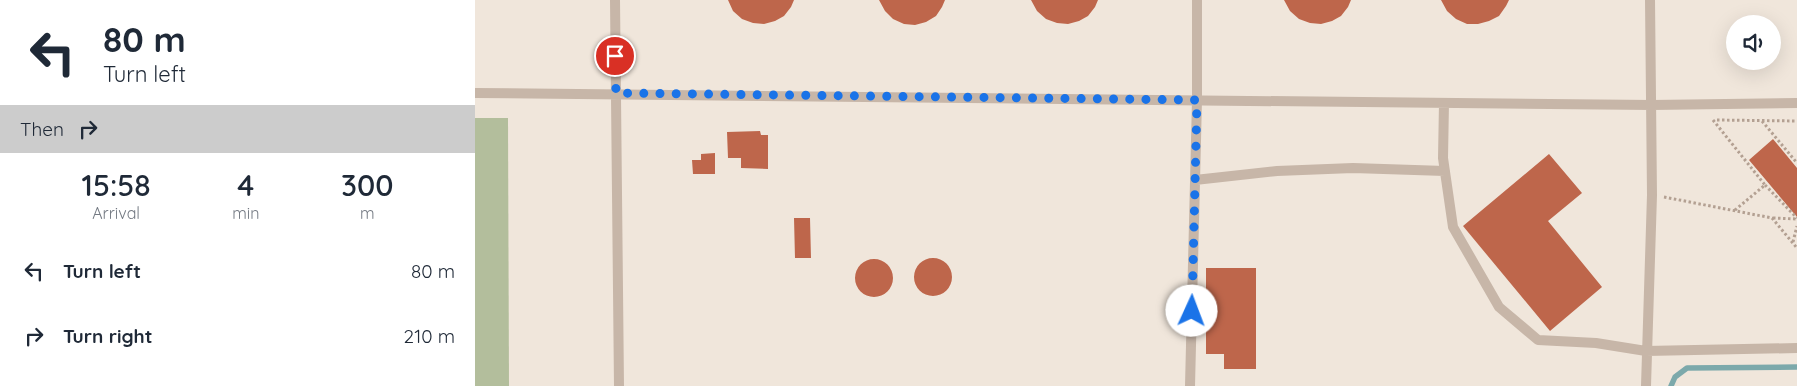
<!DOCTYPE html>
<html lang="en">
<head>
<meta charset="utf-8">
<style>
  body { margin:0; font-family:Quicksand,sans-serif; background:#f6f6f7; color:#1f2937; height:100vh; display:flex; flex-direction:column; font-size:19px; white-space:nowrap }
  * { box-sizing:border-box; margin:0 }
  p { font-size:16px; color:#747a83 }
  .icon { flex:none; width:28px; height:28px; fill:none; stroke:currentColor; stroke-width:2; stroke-linecap:round; stroke-linejoin:round }
  .map { position:relative; flex:1; overflow:hidden }
  .panel { display:flex; flex-direction:column; background:#fff; width:475px }
  .panel>* { flex:none }
  .top-card { background:#fff; color:#1f2937; overflow:hidden }
  .buttons { position:absolute; left:1251px; top:15px; display:grid; gap:10px }
  .buttons a { display:grid; place-items:center; width:55px; height:55px; border-radius:50%; background:#fff; box-shadow:0 5px 20px #0002; font-size:25px }
  .pin { position:absolute; display:grid; place-items:center; width:42px; height:42px; color:#fff; margin:-21px; border:2px solid #fff; border-radius:50%; box-shadow:0 1px 5px #0007 }
  .me { position:absolute; width:55px; margin:-28px; rotate:2deg; stroke-linejoin:round; filter:drop-shadow(0 0 4px #0008) }
  .turn { display:flex; align-items:center; gap:18px; height:105px; padding:0 20px; font-size:22px }
  .turn .icon { width:65px; height:65px; stroke-width:2.5 }
  .turn b { display:block; font-size:35px; line-height:42px }
  .then { display:flex; align-items:center; height:48px; padding:0 20px; background:#0003; gap:10px; font-size:19px }
  .eta { display:flex; justify-content:space-evenly; align-items:center; height:85px; text-align:center }
  .eta b { font-size:30px; font-weight:600; line-height:35px }
  ul { padding:0; list-style:none }
  li { display:flex; align-items:center; gap:15px; height:65px; padding:0 20px }
  li div { flex:1 }
  li b { display:block; font-size:19px }
  li em { font-style:normal }
  main { display:flex; flex:1; min-height:0 }
  .map>svg:first-child { display:block }
  .green { fill:#b3be9c }
  .lines { fill:none; stroke-linecap:round; stroke-linejoin:round }
  .stream { stroke:#7ca9ab; stroke-width:5.5 }
  .building { fill:#be664b }
  .path { stroke:#b3a092; stroke-width:3; stroke-dasharray:2.5 2.5; stroke-linecap:butt }
  .service { stroke:#c7b6a8; stroke-width:10 }
  .route { stroke:#1a73e8; stroke-width:9; stroke-dasharray:0 16.2 }
</style>
</head>
<body>
<main>
<section class="panel">
<div class="top-card">
<div class="turn"><svg class="icon" aria-label="left" viewBox="0 0 24 24"><path d="M17 20v-9H6M10 6l-5 5 5 5"/></svg><div><b>80 m</b>Turn left</div></div>
<div class="then">Then<svg class="icon" aria-label="right" viewBox="0 0 24 24"><path d="M7 20v-9h11M14 6l5 5-5 5"/></svg></div>
</div>
<div class="eta">
<div><b>15:58</b><p>Arrival</p></div>
<div><b>4</b><p>min</p></div>
<div><b>300</b><p>m</p></div>
</div>
<ul>
<li><svg class="icon" aria-label="left" viewBox="0 0 24 24"><path d="M17 20v-9H6M10 6l-5 5 5 5"/></svg><div><b>Turn left</b></div><em>80 m</em></li>
<li><svg class="icon" aria-label="right" viewBox="0 0 24 24"><path d="M7 20v-9h11M14 6l5 5-5 5"/></svg><div><b>Turn right</b></div><em>210 m</em></li>
</ul>
</section>
<div class="map">
<svg width="1322" height="386" viewBox="0 0 1322 386">
  <rect width="100%" height="100%" fill="#f0e6db"/>
  <path class="green" d="M0,118H33L34,386H0Z"/>
  <g class="lines">
    <path class="stream" d="M1196,386L1200,377L1212,368L1322,367"/>
  </g>
  <path class="building" d="M253,0H319L316,7L309,16L300,21L289,24L278,23L267,19L258,11Z
    M404,0H470L467,7L461,16L451,22L440,25L429,24L418,19L410,11Z
    M556,0H623L620,7L613,16L604,21L593,24L582,23L571,19L562,11Z
    M809,0H876L873,7L866,16L857,21L846,24L835,23L824,19L815,11Z
    M966,0H1034L1031,6L1024,16L1014,21L1003,24H992L981,19L972,11Z
    M285,131L286,135H293V169L266,168V158H253L252,132Z
    M1298,139L1322,168V217L1274,160Z
    M240,153V174H218L217,160H226V154Z
    M1074,154L1107,193L1073,221L1127,287L1075,331L988,226Z
    M319,218H335L336,258H320Z
    M439 277a19 19 0 1 1 38 0a19 19 0 1 1-38 0Z
    M380 278a19 19 0 1 1 38 0a19 19 0 1 1-38 0Z
    M731,268H781V369H749V354H731Z"/>
  <g class="lines">
    <path class="path" d="M1238,120L1290,185L1260,210
      M1242,120L1322,121
      M1287,121L1322,163
      M1290,185L1322,218
      M1189,197L1297,218L1322,248
      M1298,218L1322,219
      M1318,242L1322,226"/>
    <path class="service" d="M140,0L144,386
      M0,93L1177,105L1322,103
      M969,103L968,158L978,227L1024,307L1063,340L1121,343L1171,351L1322,348
      M720,180L802,171L878,168L970,171
      M715,386L722,100V0
      M1171,386L1177,195L1175,0"/>
  </g>
  <g class="lines">
    <path class="route" d="M140,56L141,93L722,100L717,311"/>
  </g>
</svg>
<div class="buttons">
<a><svg class="icon" aria-label="sound" viewBox="0 0 24 24"><path d="M4 9h4l5-4v14l-5-4H4zM17 9q2 3 0 6"/></svg></a>
</div>
<div class="pin" style="left:140px;top:56px;background:#d93025"><svg class="icon" aria-label="arrive" viewBox="0 0 24 24"><path d="M6 21V4h12l-3 4 3 4H6"/></svg></div>
<svg class="me" style="left:717px;top:311px" viewBox="-20 -20 40 40"><circle r="19" fill="#fff"/><path d="M0-13L10 11 0 6-10 11z" fill="#1a73e8"/></svg>
</div>
</main>
</body>
</html>
